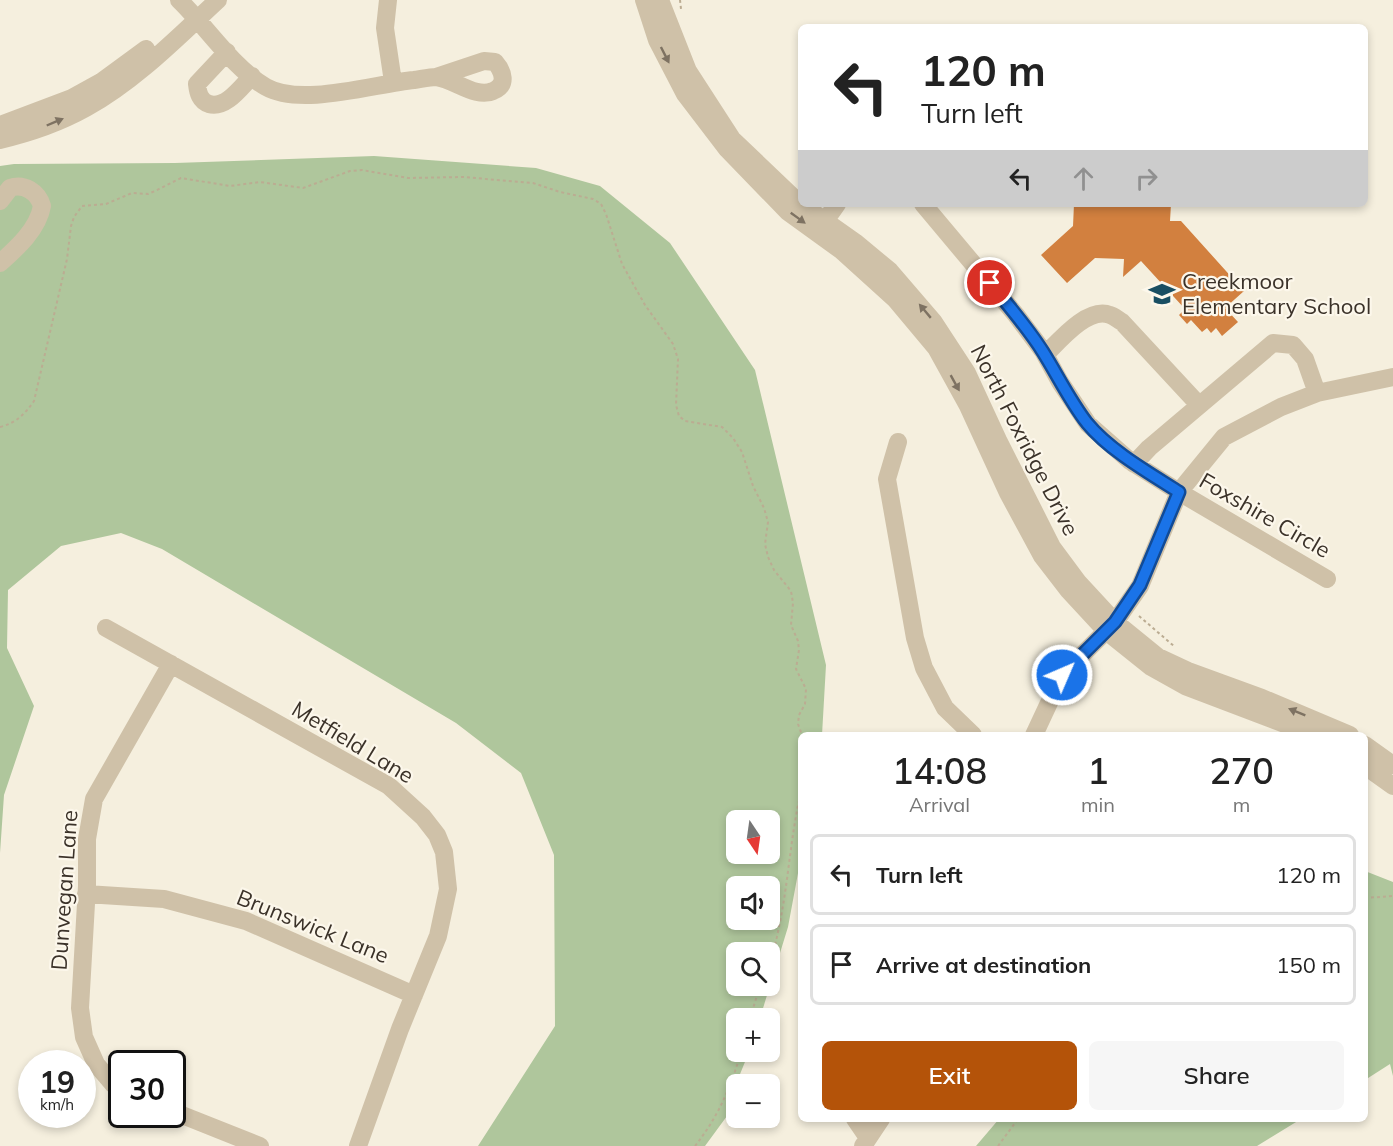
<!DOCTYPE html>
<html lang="en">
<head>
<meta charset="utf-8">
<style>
  body { margin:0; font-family:Mulish,sans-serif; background:#f6f6f6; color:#222; height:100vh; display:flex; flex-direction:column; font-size:22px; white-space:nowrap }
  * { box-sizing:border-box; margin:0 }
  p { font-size:20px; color:#767676 }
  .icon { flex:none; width:33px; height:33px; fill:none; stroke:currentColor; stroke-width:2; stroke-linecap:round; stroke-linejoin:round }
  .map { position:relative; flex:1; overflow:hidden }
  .details { position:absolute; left:798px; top:732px; width:570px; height:390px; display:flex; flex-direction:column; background:#fff; border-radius:9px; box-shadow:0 3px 9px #0003 }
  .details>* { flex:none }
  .guide { position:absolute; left:798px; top:24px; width:570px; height:183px; border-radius:9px; box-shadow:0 3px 9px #0003; background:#fff; color:#222; overflow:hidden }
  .needle { width:39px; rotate:167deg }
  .tools { position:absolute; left:726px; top:810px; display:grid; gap:12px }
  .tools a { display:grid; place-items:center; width:54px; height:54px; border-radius:9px; background:#fff; box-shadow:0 3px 9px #0003; font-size:30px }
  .speed { position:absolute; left:18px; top:1050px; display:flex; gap:12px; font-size:30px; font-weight:700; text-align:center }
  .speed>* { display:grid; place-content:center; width:78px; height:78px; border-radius:50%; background:#fff; box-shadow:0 3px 9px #0003; line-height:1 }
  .speed small { font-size:15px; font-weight:400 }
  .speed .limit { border:3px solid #111; border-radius:9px; background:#fff; color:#111 }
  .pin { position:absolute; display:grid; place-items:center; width:51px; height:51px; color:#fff; margin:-26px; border:3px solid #fff; border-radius:50%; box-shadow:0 2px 6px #0007 }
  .me { position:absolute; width:66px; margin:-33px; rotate:45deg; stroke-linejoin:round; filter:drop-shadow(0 0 4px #0008) }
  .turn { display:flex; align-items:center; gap:21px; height:126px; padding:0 24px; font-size:27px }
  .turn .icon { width:78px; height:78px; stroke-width:2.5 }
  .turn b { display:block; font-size:42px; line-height:51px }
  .lanes { display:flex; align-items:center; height:57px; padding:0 24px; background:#0003; justify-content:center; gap:30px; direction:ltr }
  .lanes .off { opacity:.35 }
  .eta { display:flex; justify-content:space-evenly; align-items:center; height:102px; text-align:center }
  .eta b { font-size:36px; font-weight:600; line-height:42px }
  .cta { display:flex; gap:12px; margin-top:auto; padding:12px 24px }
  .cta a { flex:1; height:69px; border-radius:9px; background:#b45309; color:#fff; font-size:24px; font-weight:600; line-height:69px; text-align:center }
  .cta a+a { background:#f6f6f6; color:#222 }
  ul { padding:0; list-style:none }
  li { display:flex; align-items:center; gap:18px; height:81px; margin:0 12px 9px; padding:0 12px; border:3px solid #e0e0e0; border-radius:9px }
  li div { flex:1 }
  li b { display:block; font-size:22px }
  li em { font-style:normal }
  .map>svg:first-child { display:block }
  .green { fill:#afc69c; fill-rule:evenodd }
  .building { fill:#d2803f }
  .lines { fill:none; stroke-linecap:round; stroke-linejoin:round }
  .path { stroke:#bbac92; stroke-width:2; stroke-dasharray:3 3; stroke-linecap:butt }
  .minor { stroke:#cfc1a8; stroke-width:18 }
  .oneway { fill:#7e7262 }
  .route-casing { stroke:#114b97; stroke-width:15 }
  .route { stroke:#1a73e8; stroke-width:10 }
  .labels { text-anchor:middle; stroke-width:4.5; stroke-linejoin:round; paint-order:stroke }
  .poi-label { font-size:22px; fill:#3b3229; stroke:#fcf7eb; text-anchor:start }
  .street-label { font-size:22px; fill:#3b3229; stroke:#fcf7eb }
</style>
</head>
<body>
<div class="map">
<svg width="1393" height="1146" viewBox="0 0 1393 1146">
  <rect width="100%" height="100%" fill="#f5efde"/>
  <path class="green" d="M374,156L536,168L600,186L670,243L755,370L826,665L822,735H801V857L788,927L760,1018H736V1052H749L736,1084L727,1116L705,1146H478L555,1026L554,855L521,773L456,723L162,549L121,533L61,546L8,590L7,648L34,706L4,795L0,853V166L14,164L175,163ZM736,820H770V854H736ZM736,886H770V920H736ZM736,952H770V986H736Z
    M1365,871L1393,882V1076L1390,1064L1365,1080Z
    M999,1119H1301L1257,1146H976Z"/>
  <path class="building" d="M1074,204H1171L1170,221H1181L1244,291L1225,308L1238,322L1222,336L1216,328L1211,333L1207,328L1202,332L1191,320L1187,324L1179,315L1185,309L1141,261L1123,277L1124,259L1095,258L1067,283L1041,255L1073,226Z"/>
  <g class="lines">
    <path class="path" d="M680,0L681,9
      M0,427C16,423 25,414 34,401L67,259L71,226L74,217L82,206L106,204L132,193L148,194L155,191L181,178L230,186L260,182L303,188L350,171L362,170L408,178L463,177L533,183L560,192L593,199L601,204L606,214L622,264L645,305L673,344L678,359L676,405L679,416L685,421L722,427L733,438L742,452L753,486L764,508L768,522L765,544L768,557L774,570L791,591L793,603L791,625L798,641L799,650L796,669L806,689L805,704L799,715L798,724L802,735
      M1139,616L1175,647
      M1365,898L1393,896
      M770,962C775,948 778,932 781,917C789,875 791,833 801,792
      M750,1018L760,986
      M695,1146C718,1117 731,1087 741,1052
      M998,1146L1018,1119"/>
    <path class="minor" d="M179,0C206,26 234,69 266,87C301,107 374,84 414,80C421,79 430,77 436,77C454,79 476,99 493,91C508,85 503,71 495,62L484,61L436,77
      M388,0L385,28L393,82
      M644,0L657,40L685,94L727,149L788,212L842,251L895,299L936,348L968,406L1008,493L1042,556L1069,591L1106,631L1151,667L1185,686L1314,735
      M660,0L688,71L732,139L797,201L855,242L890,271L933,321L967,373L998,440L1052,547L1078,582L1115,622L1158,657L1188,671L1262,698L1350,735
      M227,52L197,84C198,93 200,101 209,104C226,109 241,87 252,76
      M0,125L72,98L101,82L146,49
      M0,140C30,133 59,123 86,108C135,81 177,38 218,0
      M0,201L10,188C24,183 38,192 42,206C38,229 17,248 0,263
      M923,204L1016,315L1043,351L1060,382L1088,424L1130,461L1179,492L1327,579
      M818,231L837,204
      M1045,355C1059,341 1088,306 1110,315C1114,316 1118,320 1122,322L1199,405
      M898,442L887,479L915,638L924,668L945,708L973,735
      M1134,464L1149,448L1273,343L1293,345L1305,359L1317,393
      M106,628L389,786L423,817L437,835L444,852L448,889L438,936L400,1029L358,1146
      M1034,735L1062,675L1115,622L1140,586L1179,492L1224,437L1281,407L1317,393L1393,377
      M1365,745L1393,765
      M1365,766L1393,786
      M86,894L164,899L246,921L414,995
      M122,1089L113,1084L96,1064L84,1037L80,1008L87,886V839L94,799L171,664
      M172,1111L260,1146
      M855,1119L868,1138
      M863,1146L881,1119"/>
  </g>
  <defs><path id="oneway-solid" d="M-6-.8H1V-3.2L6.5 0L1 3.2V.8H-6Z" transform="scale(1.5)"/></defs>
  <g class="oneway">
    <use href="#oneway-solid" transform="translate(665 55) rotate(63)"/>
    <use href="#oneway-solid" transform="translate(55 122) rotate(-23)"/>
    <use href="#oneway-solid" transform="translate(798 218) rotate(36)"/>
    <use href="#oneway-solid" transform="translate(925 311) rotate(-130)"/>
    <use href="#oneway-solid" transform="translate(955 383) rotate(61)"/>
    <use href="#oneway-solid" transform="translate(1297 712) rotate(-158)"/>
  </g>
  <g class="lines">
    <g class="route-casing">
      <path id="route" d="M990,283C1008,305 1028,328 1043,352C1058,376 1070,401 1087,423C1109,450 1149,473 1179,492L1140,585L1115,622L1062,675"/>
    </g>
    <use href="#route" class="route"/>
  </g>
  <defs>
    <g id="school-bare" transform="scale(2.07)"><path d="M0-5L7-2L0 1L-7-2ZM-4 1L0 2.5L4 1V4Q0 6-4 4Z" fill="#194e62" stroke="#fcf7eb" stroke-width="2.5" paint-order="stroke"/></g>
  </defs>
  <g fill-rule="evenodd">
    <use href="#school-bare" x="1162" y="294"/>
  </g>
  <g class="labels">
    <g class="poi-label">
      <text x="1182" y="289">Creekmoor<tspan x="1182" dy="25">Elementary School</tspan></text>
    </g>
    <g class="street-label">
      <text transform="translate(1025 440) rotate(63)" y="8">North Foxridge Drive</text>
      <text transform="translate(1265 515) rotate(30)" y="8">Foxshire Circle</text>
      <text transform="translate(353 742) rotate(31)" y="8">Metfield Lane</text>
      <text transform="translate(64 890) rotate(-86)" y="8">Dunvegan Lane</text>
      <text transform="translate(313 926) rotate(22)" y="8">Brunswick Lane</text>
    </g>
  </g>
</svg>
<div class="tools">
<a><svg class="needle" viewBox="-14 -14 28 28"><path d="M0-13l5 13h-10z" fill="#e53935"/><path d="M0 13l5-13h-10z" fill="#767676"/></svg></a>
<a><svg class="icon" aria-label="sound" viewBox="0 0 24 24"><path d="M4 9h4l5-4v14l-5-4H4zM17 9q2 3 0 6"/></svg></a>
<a><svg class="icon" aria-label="search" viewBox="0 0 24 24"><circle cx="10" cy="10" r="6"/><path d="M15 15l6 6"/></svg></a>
<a>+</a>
<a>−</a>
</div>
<div class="speed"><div>19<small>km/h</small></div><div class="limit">30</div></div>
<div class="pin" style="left:990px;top:283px;background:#d93025"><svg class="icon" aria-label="arrive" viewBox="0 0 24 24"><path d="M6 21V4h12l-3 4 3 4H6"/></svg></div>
<svg class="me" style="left:1062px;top:675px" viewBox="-20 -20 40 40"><circle r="17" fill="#1a73e8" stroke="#fff" stroke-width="3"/><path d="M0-11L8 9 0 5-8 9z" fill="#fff"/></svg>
<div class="guide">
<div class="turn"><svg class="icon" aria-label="left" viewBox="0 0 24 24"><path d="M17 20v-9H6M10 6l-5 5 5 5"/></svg><div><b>120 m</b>Turn left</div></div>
<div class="lanes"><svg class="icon" aria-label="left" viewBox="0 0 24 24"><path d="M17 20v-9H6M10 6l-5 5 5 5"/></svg><svg class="icon off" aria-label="ahead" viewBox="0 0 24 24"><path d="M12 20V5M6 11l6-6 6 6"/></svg><svg class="icon off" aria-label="right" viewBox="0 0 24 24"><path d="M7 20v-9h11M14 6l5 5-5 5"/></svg></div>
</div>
<section class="details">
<div class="eta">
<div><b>14:08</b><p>Arrival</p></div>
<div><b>1</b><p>min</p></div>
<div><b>270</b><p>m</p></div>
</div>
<ul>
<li><svg class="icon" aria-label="left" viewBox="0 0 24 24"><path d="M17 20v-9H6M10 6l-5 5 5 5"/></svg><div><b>Turn left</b></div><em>120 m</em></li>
<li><svg class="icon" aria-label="arrive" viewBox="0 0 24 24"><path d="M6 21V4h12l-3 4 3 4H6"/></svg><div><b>Arrive at destination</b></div><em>150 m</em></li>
</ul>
<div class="cta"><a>Exit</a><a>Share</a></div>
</section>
</div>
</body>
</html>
